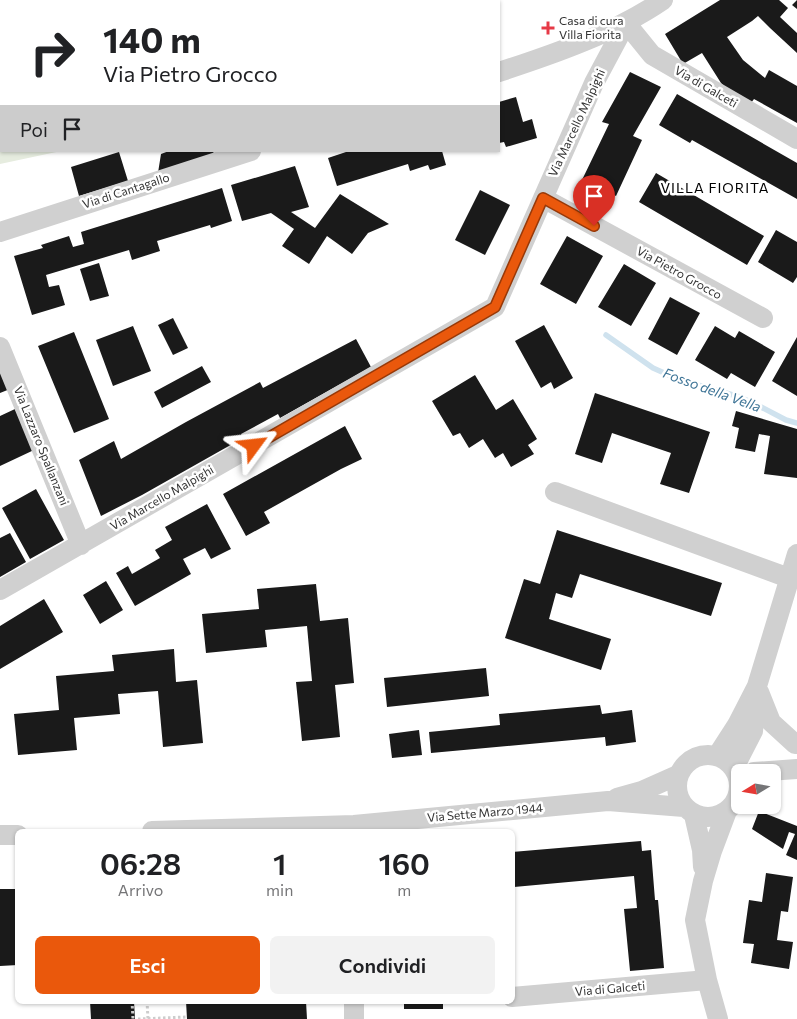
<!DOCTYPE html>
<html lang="it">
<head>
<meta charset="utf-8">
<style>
  body { margin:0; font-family:Commissioner,sans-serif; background:#f2f2f2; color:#202124; height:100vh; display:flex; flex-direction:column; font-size:19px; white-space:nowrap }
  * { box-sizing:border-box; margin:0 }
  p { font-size:16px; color:#757577 }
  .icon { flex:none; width:28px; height:28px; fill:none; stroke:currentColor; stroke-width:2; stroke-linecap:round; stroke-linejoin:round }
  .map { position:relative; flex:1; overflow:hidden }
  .details { position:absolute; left:15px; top:829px; width:500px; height:175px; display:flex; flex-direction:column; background:#fff; border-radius:8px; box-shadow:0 1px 4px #0004 }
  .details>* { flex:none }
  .hud { position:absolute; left:0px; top:0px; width:500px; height:152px; box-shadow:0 1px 4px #0004; background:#fff; color:#202124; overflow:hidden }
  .needle { width:32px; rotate:259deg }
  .buttons { position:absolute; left:731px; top:764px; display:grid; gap:10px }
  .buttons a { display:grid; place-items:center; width:50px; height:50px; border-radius:8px; background:#fff; box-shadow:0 1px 4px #0004; font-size:25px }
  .pin { position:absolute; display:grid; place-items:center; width:42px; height:42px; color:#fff; margin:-51px -21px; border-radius:50% 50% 50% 0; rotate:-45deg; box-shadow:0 0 5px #0007 }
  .pin .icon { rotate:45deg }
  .me { position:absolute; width:55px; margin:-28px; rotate:60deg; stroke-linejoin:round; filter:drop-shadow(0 0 4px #0008) }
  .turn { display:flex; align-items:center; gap:18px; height:105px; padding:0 20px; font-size:22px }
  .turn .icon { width:65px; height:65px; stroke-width:2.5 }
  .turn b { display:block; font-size:35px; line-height:42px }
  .then { display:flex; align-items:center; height:48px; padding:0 20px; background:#0003; gap:10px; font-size:19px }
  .eta { display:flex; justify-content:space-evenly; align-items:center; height:85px; text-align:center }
  .eta b { font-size:30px; font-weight:600; line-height:35px }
  .primary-button { display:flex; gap:10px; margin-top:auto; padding:10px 20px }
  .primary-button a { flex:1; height:58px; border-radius:8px; background:#ea580c; color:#fff; font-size:20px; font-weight:600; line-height:58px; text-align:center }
  .primary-button a+a { background:#f2f2f2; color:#202124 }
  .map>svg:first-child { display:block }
  .green { fill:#e6ecdf }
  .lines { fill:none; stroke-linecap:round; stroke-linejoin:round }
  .stream { stroke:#cfe2ee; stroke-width:5.5 }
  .building { fill:#1a1a1a }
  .path { stroke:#cdcdcd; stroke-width:3; stroke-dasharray:2.5 2.5; stroke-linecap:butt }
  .minor { stroke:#d0d0d0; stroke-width:20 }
  .path-bridge { stroke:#cdcdcd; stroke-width:3; stroke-dasharray:2.5 2.5; stroke-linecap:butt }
  .route-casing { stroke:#983908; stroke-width:12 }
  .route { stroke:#ea580c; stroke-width:9 }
  .poi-dot { fill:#e63946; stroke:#fff; stroke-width:2 }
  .labels { text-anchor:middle; stroke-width:5; stroke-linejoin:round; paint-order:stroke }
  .poi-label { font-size:12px; fill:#333; stroke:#fff; text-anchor:start }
  .street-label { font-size:12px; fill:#333; stroke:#fff }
  .neighbourhood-label { font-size:14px; letter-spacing:1px; fill:#000; stroke:#fff }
  .water-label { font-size:14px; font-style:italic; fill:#3f7597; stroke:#fff }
</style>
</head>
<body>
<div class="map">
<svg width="797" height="1019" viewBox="0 0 797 1019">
  <rect width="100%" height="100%" fill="#fff"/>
  <path class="green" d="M0,0H169L170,1H1V151H61L0,164Z"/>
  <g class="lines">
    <path class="stream" d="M606,335L653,368L680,380L740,397L761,407L786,420L797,423"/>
  </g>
  <path class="building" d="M720,0H779L788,8L780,17L797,33V53L770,28L758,16L752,21L727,37L743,60L765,78L769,70L797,86V123L754,99L751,103L728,90L721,83L702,53L683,64L665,34Z
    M797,0V9L792,5Z
    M630,72L661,87L633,136L642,140L616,196L582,180L609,124L602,122Z
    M677,94L797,163V199L692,140L690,143L659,125Z
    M516,97L523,122L532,119L537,138L506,147L504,142L499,143V102Z
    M169,151H213L217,162L157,179L161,154Z
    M349,151H442L446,165L430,170L428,165L410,171L408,164L337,186L328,158Z
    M119,152L128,181L79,196L71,167Z
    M295,166L309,207L291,212L315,228L340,194L389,224L368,233L352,254L327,236L309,264L282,246L294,229L271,213L242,221L231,185Z
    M656,173L764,236L747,265L639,202Z
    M222,188L232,221L211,228L210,225L157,241L160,251L132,260L129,250L46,275L49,287L59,285L65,305L32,315L14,256L43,248L41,245L69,236L73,247L84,244L81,232Z
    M480,190L510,205L485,255L455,240Z
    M776,230L797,242V277L793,283L758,262Z
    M567,236L603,256L576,304L540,284Z
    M99,263L109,296L90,301L80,269Z
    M624,264L656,283L631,326L598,307Z
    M670,297L700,313L677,355L648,339Z
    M173,318L188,348L173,355L158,325Z
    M544,325L573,378L554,389L551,382L541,388L515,341Z
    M133,326L151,371L113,386L96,340Z
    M715,326L735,338L739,331L775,352L755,387L731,373L727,379L695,360Z
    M74,332L109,419L74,433L38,346Z
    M797,337V396L772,381Z
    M356,339L371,367L280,418L278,414L241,434L243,438L142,495L101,516L79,460L114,441L121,459L186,422L260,382L263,388Z
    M0,366L10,389L0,393Z
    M202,366L211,382L162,408L154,392Z
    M475,375L496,410L513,399L537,439L528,445L534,454L511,467L503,453L495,458L483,439L469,448L460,433L453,436L432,401Z
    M595,393L710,432L689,493L660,484L671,453L612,433L602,463L575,454Z
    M15,409L34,450L0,466V416Z
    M736,411L797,429V478L764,474L770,436L759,434L755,452L735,448L739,428L732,426Z
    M345,426L362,459L341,469L264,512L270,523L246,536L223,494Z
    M36,489L64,540L30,559L2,508Z
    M207,504L231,549L211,559L205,548L183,559L191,574L135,606L116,573L128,566L132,574L160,558L155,550L172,540L165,527Z
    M557,530L722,583L711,616L580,574L572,598L556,593L549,619L611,639L601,670L505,638L524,579L540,584Z
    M10,533L26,562L0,577V538Z
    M106,581L123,610L100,624L83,595Z
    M316,584L320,621L348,618L354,683L335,685L340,737L302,741L296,682L312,681L307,626L265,630L267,647L206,653L202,614L259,609L257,589Z
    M44,599L63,632L0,669V626Z
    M174,649L176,682L197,680L203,743L163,747L158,691L118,694L120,714L74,718L77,750L18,755L14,714L59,710L56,676L114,671L112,655Z
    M486,668L489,696L387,707L384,678Z
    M600,705L602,714L632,710L636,742L606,746L605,737L431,753L429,732L500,725L499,714Z
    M419,730L422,755L392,758L389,734Z
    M759,811L797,826V860L786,855L795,834L789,832L783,849L752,829Z
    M641,841L642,851L651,850L655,900H658L664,968L630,971L624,909L637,908L634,876L514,887L512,852Z
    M766,873L793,877L788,912L781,911L777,940L793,942L789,969L751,963L754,944L743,943L749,900L762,902Z
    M0,889H18V965L0,966Z
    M90,1001H134L135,1019H91Z
    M186,1001H306L307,1019H187Z
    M404,1001H443V1009H404Z"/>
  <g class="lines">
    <path class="path" d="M132,1001L133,1019
      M147,1001L148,1019"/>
    <path class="minor" d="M626,23L652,55L797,139
      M499,72C554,54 615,33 663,0
      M543,198L763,318
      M0,232L251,151
      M0,347L81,545
      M555,492L789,578
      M0,590L495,307L594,83L626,23
      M759,692L771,722L795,744H797
      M677 786a31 31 0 1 1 62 0a31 31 0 1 1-62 0Z
      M717,756L737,725L757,686L797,554
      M734,768L753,731L756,698
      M754,772L797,769
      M617,798L642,791L678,775
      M694,815L702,850L703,867
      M152,831L354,825L608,801L684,807
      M0,835H18
      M512,997L707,980
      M354,1001V1019
      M718,1019L707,980L695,920L703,881L712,851L727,811"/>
    <path class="path-bridge" d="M138,1019L186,1017"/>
  </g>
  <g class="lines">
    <g class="route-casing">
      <path id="route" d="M254,446L495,307L543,198L594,226"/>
    </g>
    <use href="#route" class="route"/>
  </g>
  <path class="poi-dot" d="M545.5 20.5h5v5h5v5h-5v5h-5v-5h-5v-5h5z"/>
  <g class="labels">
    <g class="poi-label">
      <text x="559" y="25">Casa di cura<tspan x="559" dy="14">Villa Fiorita</tspan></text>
    </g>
    <g class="street-label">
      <text transform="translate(706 87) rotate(30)" y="4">Via di Galceti</text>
      <text transform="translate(577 123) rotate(-65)" y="4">Via Marcello Malpighi</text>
      <text transform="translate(126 191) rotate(-18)" y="4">Via di Cantagallo</text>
      <text transform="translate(679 273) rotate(29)" y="4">Via Pietro Grocco</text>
      <text transform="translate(41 446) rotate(68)" y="4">Via Lazzaro Spallanzani</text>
      <text transform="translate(162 498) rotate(-30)" y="4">Via Marcello Malpighi</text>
      <text transform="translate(485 813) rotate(-5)" y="4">Via Sette Marzo 1944</text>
      <text transform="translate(610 989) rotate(-5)" y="4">Via di Galceti</text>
    </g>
    <g class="neighbourhood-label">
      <text x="715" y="193">VILLA FIORITA</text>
    </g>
    <g class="water-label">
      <text transform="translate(712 390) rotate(20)" y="5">Fosso della Vella</text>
    </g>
  </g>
</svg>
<div class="buttons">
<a><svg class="needle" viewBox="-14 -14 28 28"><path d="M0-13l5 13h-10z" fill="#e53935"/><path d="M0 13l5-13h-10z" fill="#757577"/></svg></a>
</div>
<div class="pin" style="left:594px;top:226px;background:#d93025"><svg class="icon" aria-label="arrive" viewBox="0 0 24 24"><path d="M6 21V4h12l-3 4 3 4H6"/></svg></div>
<svg class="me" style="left:254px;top:446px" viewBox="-20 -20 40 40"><path d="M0-17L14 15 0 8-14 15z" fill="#ea580c" stroke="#fff" stroke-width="4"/></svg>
<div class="hud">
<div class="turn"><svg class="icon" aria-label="right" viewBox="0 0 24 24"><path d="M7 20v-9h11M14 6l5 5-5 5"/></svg><div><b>140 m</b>Via Pietro Grocco</div></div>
<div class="then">Poi<svg class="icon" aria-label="arrive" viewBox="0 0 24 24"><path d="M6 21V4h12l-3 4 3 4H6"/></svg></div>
</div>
<section class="details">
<div class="eta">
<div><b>06:28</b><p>Arrivo</p></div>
<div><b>1</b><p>min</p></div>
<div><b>160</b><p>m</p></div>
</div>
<div class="primary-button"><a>Esci</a><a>Condividi</a></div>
</section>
</div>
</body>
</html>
